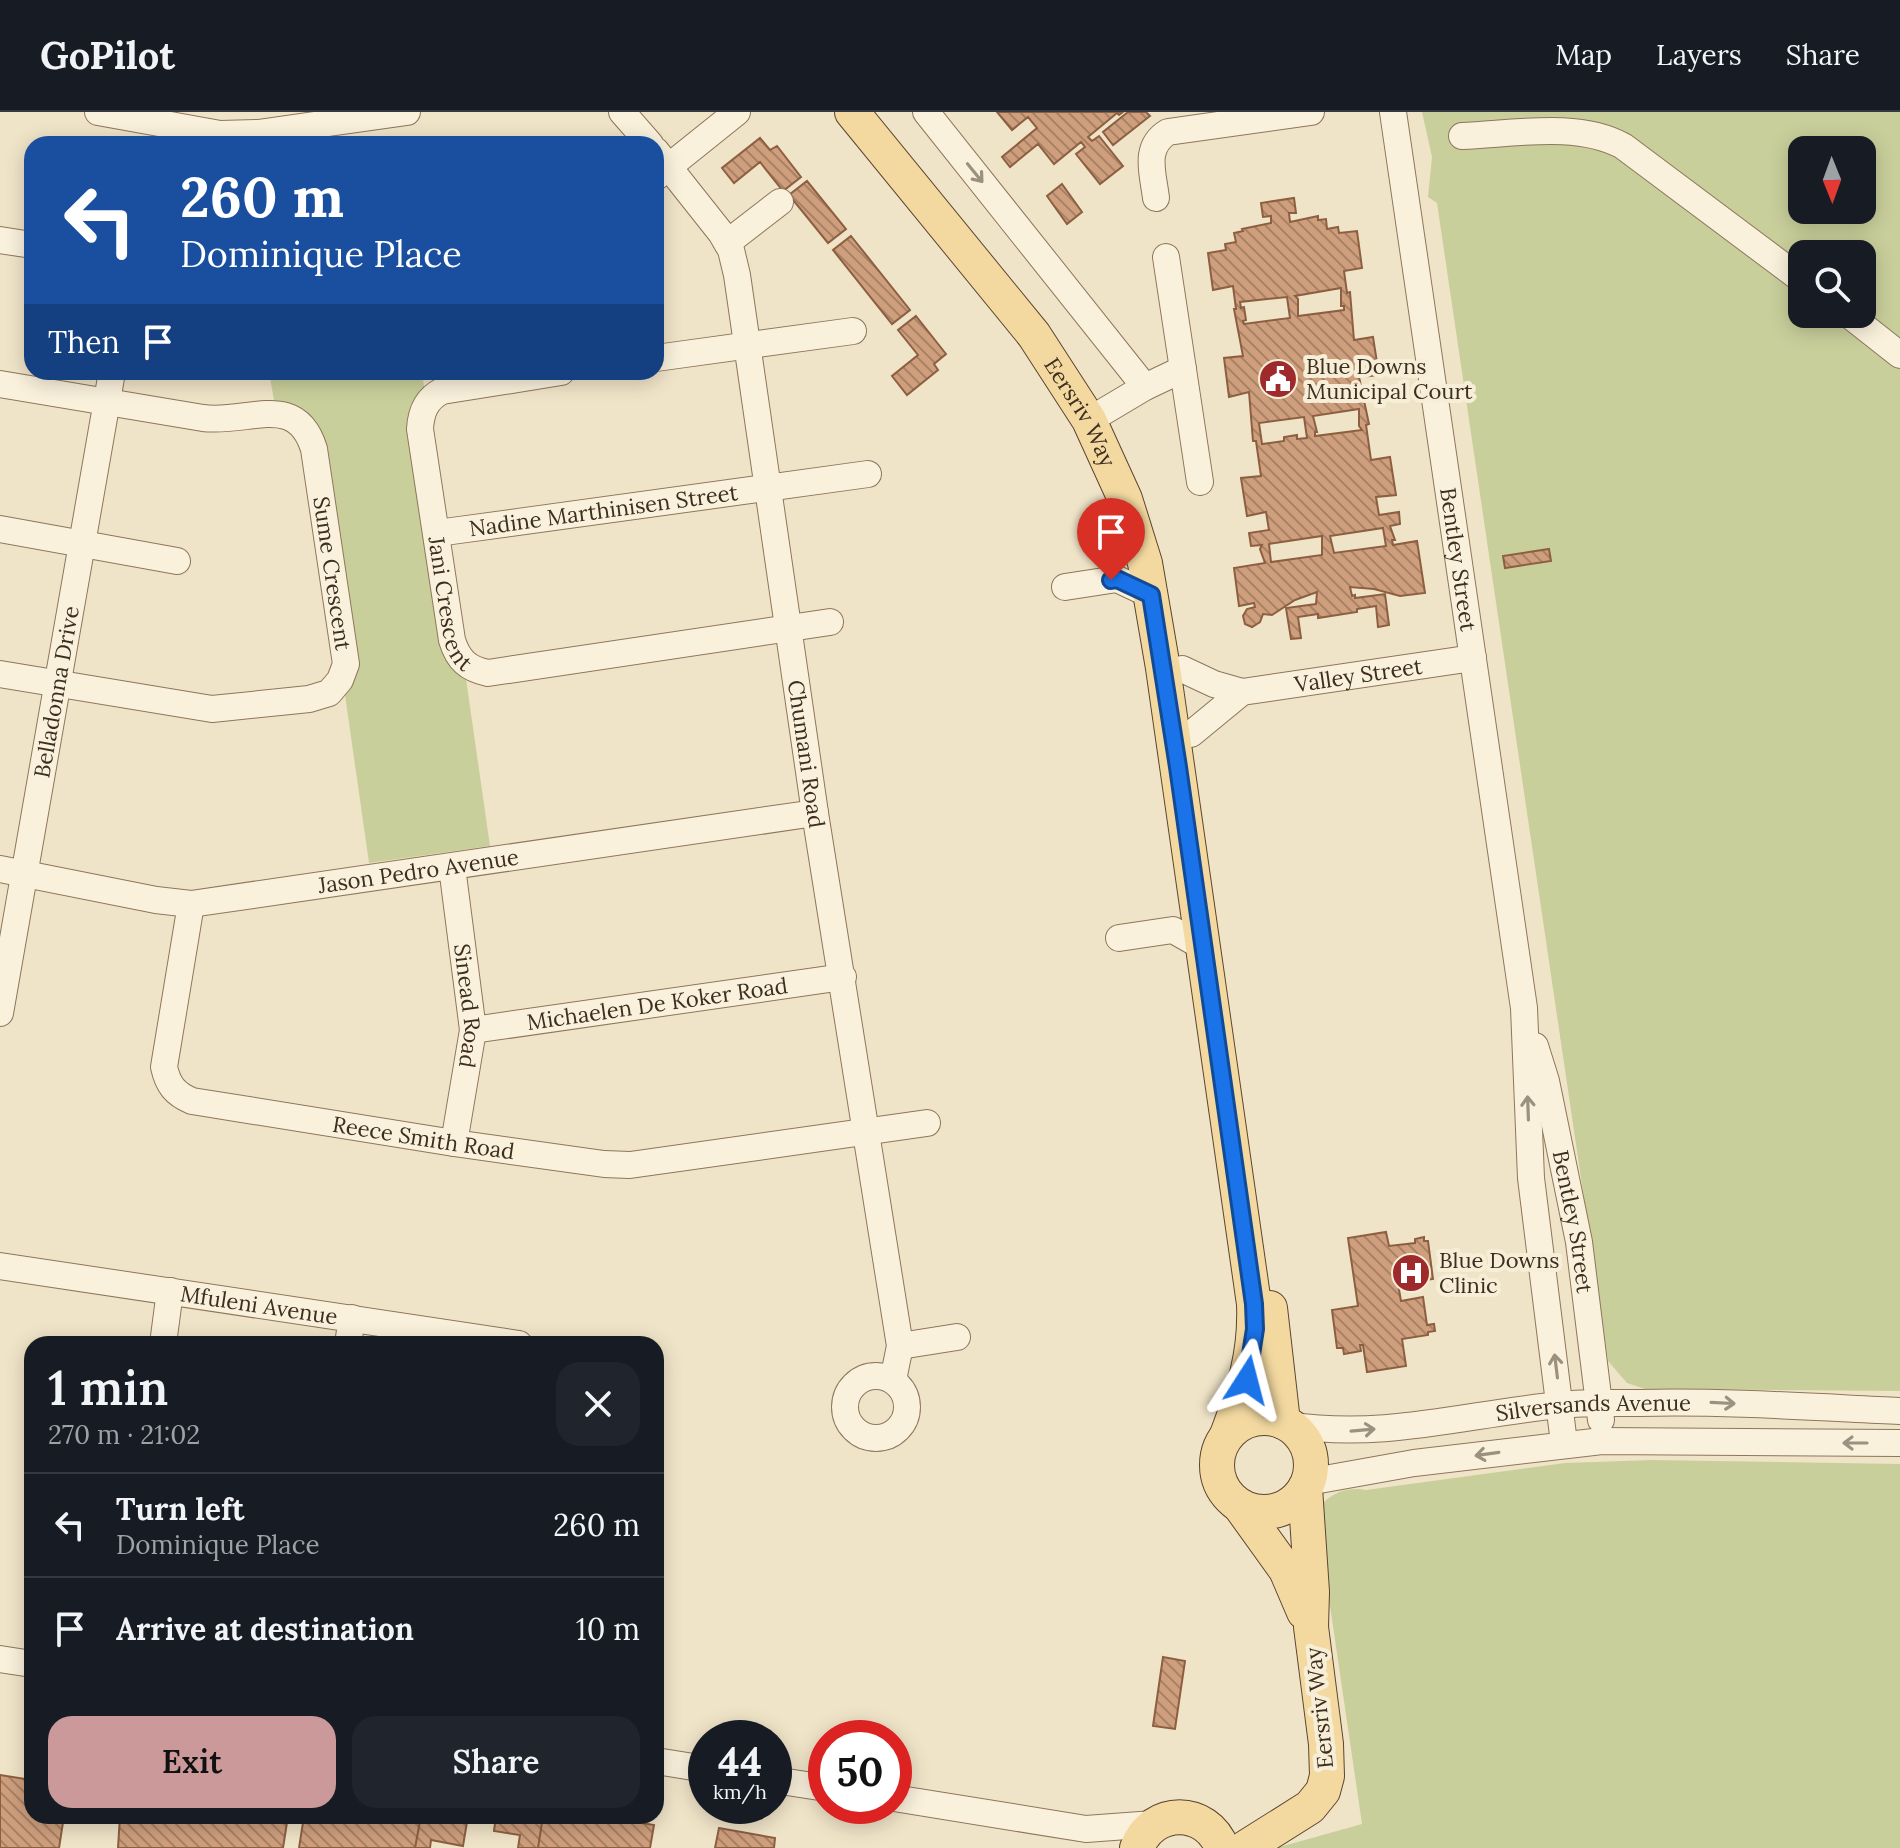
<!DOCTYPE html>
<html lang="en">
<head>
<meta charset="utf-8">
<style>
  body { margin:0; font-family:Lora,serif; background:#20242c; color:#f1f3f6; height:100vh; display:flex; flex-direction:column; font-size:30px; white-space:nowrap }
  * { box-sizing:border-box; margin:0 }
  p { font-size:26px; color:#9ea1a6 }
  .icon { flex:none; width:44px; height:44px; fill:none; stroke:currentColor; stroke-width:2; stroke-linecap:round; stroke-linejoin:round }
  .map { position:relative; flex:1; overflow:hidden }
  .sheet { position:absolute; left:24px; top:1224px; width:640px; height:488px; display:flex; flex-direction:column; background:#171b24; border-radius:24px; box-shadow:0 4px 20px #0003 }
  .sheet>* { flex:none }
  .top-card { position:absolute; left:24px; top:24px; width:640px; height:244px; border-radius:24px; box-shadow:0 4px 20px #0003; background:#1a4fa0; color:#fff; overflow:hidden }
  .needle { width:52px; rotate:179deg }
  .buttons { position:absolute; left:1788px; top:24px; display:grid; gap:16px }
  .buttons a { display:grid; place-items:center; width:88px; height:88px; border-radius:16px; background:#171b24; box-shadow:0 4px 20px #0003; font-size:40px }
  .speed { position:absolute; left:688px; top:1608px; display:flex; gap:16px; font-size:40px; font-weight:700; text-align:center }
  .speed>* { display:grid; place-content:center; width:104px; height:104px; border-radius:50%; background:#171b24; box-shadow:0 4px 20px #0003; line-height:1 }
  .speed small { font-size:20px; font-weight:400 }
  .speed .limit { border:12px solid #d22; background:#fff; color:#111 }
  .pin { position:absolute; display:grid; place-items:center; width:68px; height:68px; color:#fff; margin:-82px -34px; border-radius:50% 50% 50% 0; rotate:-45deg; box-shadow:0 0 8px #0007 }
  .pin .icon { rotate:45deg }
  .me { position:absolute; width:88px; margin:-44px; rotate:9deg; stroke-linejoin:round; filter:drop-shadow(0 0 6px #0008) }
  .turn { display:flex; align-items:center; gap:28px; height:168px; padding:0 24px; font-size:36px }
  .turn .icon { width:104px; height:104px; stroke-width:2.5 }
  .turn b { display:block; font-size:56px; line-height:68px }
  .then { display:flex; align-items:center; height:76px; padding:0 24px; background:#0003; gap:16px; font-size:30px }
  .round { display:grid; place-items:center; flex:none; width:84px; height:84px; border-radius:24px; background:#20242c }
  .overview { display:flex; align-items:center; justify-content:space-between; height:136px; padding:0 24px }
  h1 { font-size:48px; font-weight:600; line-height:60px }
  .primary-button { display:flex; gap:16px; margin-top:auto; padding:16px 24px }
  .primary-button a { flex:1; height:92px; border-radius:24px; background:#cc999b; color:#111; font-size:32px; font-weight:600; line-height:92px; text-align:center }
  .primary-button a+a { background:#20242c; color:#f1f3f6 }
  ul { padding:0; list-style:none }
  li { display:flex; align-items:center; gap:24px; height:104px; padding:0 24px; border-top:2px solid #363941 }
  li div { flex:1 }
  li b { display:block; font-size:30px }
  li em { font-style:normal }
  header { display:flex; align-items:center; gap:48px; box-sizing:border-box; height:112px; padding:0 40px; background:#171b24; border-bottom:2px solid #363941 }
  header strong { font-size:38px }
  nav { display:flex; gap:44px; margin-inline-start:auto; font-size:28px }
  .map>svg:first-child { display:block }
  .green { fill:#c9cf9b; fill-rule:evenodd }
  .building { fill:url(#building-back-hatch); stroke:#8d5f41; stroke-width:2; fill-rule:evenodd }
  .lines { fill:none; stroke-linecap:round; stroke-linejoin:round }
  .minor-casing { stroke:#8d765c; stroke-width:28 }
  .major-casing { stroke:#5b4430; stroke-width:36 }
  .minor { stroke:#faf1dc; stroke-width:26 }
  .major { stroke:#f3d9a0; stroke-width:34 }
  .oneway { stroke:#9c907e }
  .route-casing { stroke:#114b97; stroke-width:20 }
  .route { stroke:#1a73e8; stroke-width:14 }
  .labels { text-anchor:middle; stroke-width:8; stroke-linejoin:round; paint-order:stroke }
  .poi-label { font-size:22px; fill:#3d2e20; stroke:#f7eed8; text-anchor:start }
  .street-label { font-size:22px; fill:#3d2e20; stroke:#f7eed8 }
</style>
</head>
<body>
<header>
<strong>GoPilot</strong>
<nav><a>Map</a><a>Layers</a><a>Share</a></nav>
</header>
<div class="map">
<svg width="1900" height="1736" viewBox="0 0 1900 1736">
  <defs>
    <pattern id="building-back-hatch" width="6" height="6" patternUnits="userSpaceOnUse" patternTransform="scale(2)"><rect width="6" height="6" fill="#cf9f7d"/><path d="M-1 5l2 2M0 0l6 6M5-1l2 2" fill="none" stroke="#a98266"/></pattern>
  </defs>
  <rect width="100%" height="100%" fill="#f0e4c8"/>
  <path class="green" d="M1422,0H1900V1279L1645,1277L1627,1271L1608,1249L1437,91L1428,85L1432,45ZM1802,38H1862V98H1802ZM1802,142H1862V202H1802Z
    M269,260H422L490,734L369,751L344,576L320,325L275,294Z
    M1653,1348L1900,1352V1736H1276L1362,1712L1323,1446L1322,1392C1335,1379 1349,1375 1366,1378L1565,1351Z"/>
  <path class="building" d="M997,0H1123L1119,3L1117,1L1088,25L1092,29L1099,24L1123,54L1100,72L1076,42L1085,35L1081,30L1054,52L1038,32L1010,55L1002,45L1037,16L1028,5L1012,18Z
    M1128,0H1146L1150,4L1113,33L1103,20Z
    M760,26L770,38L777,34L801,65L783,79L760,50L734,71L722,56Z
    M807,69L846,117L828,131L789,83Z
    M1062,72L1082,100L1067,112L1047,84Z
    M1294,86L1296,101H1289L1290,110L1318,104V108L1326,107L1327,117L1338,115L1339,121L1357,119L1362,156L1344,159L1347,181L1350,180L1354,228L1373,225L1379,263L1359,265L1369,312L1366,313L1371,348L1390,345L1396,383L1376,385L1379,403L1399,400L1400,412L1390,414L1395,428H1392L1393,433L1417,429L1425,481L1400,484L1374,477L1350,475L1352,484L1355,483V486L1385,482L1389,513L1378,515L1376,494L1357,497V500L1318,506V502L1298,505L1301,526L1291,527L1286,496L1316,492L1317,480L1295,488L1272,503L1263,502L1260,510L1252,515L1245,512L1243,504L1247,497L1255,495L1254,491L1239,494L1234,456L1265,451L1260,437L1262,433L1251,434L1249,421L1269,418L1266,400L1247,404L1241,366L1261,364L1256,329H1253L1249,280L1229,285L1224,246L1243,244L1234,197H1236L1233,174L1213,178L1208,141L1226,138L1225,132L1236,130L1234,121L1243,119L1242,117L1271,111V104L1263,105L1261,91ZM1341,176V194H1344V198L1298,204V187L1295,184ZM1287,185L1290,206L1244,212L1243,209L1246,208L1244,195L1241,196L1240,190ZM1359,297V314L1362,318L1315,324V320H1317L1313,304ZM1304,305L1307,326L1297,327V323L1284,325V329L1262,332L1259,311ZM1383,416L1386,434L1334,441L1330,424ZM1322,424V443L1271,450L1269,432Z
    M851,124L910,198L892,212L833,138Z
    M916,204L946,242L934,252L938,258L907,283L892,264L918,243L898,218Z
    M1549,437L1551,449L1505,456L1503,444Z
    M1386,1120L1389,1134L1415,1131V1127L1424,1125V1129H1428L1433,1167L1398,1172L1401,1189L1423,1185L1427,1213L1434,1212L1435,1219L1428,1220V1223L1402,1227L1406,1254L1367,1260L1363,1233H1360L1361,1239L1344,1242L1343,1236H1337L1332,1198L1358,1194L1348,1126Z
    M1163,1545L1185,1549L1175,1617L1153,1614Z
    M0,1663L32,1668V1704H64L59,1736H0Z
    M120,1704H288L283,1736H118Z
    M304,1704H421L415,1736H299Z
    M421,1704H468L463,1734L431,1728L430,1736H415Z
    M496,1704H543L538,1736H518L520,1723L494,1719Z
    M543,1704H601L654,1713L650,1736H538Z
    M719,1716L775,1726L774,1736H715Z"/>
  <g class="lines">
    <g class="minor-casing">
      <g id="minor">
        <path d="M98,0L220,22L258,21L407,0"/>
        <path d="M622,0L650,32"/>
        <path d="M926,0L1145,275"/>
        <path id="s1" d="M1393,0L1524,896L1531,1066L1564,1331"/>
        <path d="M1462,24C1513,22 1578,9 1623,34L1802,168"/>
        <path id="s2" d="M656,39L721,121L731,138L737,163L815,701L900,1234L893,1268"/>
        <path d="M656,65L737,0"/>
        <path d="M1156,86C1153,61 1143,35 1168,20L1311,0"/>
        <path d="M0,128L32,133"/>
        <path d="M727,131L780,90"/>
        <path d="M1166,145L1200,370"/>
        <path d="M1848,202L1900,243"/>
        <path d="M656,246L853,219"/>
        <path id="s3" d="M561,260L442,279C426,287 421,300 420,317L452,528C458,548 468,557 488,561L830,510"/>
        <path id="s4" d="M0,272L203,306C249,312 296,279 314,337L346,552L340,568L329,581L309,587L212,597L0,562"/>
        <path d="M1103,300L1145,275L1183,257"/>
        <path d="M0,417L177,449"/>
        <path id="s5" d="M437,421L868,362"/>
        <path d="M1065,475L1117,467L1151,483"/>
        <path id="s6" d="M1182,557L1214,572L1242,580L1473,546"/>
        <path d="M1191,622L1242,580"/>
        <path id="s7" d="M452,755L473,918L454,1031"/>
        <path id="s8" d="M0,757L156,788L191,792L815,701"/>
        <path id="s9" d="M191,792L164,955C168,973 175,982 192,989L454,1031L604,1052L630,1053L927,1011"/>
        <path d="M1119,826L1173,818L1203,835"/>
        <path id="s10" d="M0,901L112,260"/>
        <path id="s11" d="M473,918L843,865"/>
        <path id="s12" d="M1535,934L1546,969L1579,1130L1601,1308"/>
        <path id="s13" d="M0,1154L519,1232"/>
        <path d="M163,1232L170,1179"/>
        <path d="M348,1232L352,1206"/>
        <path d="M900,1234L957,1225"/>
        <circle cx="876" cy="1295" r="31"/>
        <path id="s14" d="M1289,1313C1383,1328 1467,1302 1560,1293C1586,1290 1613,1291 1639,1291C1726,1289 1813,1295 1900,1299"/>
        <path d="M1308,1370L1414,1351L1602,1329L1900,1331"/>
        <path d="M0,1547L32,1552"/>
        <path d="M656,1649L706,1657"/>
        <path d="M774,1668L826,1676"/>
        <path d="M894,1686L1086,1717L1154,1712"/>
      </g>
    </g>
    <g class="major-casing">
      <g id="major">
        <path id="s15" d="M852,0L1034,223L1089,308L1125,387L1145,451L1163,556L1254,1192C1256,1242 1244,1278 1227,1323"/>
        <path d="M1270,1196L1283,1310"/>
        <circle cx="1264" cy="1353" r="47"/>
        <path d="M1240,1394L1286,1458L1304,1500"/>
        <path d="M1137,1736C1152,1695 1207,1695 1222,1736"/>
        <path d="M1245,1736L1310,1695L1323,1679L1327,1664L1326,1632L1311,1515L1312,1480L1305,1376"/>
      </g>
    </g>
    <use href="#minor" class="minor"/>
    <use href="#major" class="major"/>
  </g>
  <defs><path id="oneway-shaft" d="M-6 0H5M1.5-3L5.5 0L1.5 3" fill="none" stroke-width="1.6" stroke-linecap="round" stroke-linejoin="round" transform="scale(2)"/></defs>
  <g class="oneway">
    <use href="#oneway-shaft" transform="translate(975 61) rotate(51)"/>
    <use href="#oneway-shaft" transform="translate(1528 996) rotate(-92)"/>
    <use href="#oneway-shaft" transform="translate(1556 1254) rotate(-97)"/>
    <use href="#oneway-shaft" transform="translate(1723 1291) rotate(3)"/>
    <use href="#oneway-shaft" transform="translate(1363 1318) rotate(-5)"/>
    <use href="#oneway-shaft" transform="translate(1855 1331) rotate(-180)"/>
    <use href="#oneway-shaft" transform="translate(1487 1342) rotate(172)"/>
  </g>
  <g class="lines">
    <g class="route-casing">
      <path id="route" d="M1111,468L1117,467L1151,483L1178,655L1254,1192L1255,1217L1247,1268"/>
    </g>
    <use href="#route" class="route"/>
  </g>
  <defs>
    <g id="civic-disc" transform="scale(2)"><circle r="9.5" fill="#9e2a2b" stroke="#f7eed8"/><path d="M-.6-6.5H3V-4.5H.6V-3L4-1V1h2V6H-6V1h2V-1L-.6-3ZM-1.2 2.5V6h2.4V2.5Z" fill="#fff"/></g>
    <g id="hospital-disc" transform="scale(2)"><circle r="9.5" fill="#9e2a2b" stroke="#f7eed8"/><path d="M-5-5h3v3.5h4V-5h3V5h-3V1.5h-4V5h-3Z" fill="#fff"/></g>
  </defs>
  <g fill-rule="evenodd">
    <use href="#civic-disc" x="1278" y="267"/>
    <use href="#hospital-disc" x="1411" y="1161"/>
  </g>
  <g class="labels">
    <g class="poi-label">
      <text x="1306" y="262">Blue Downs<tspan x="1306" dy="25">Municipal Court</tspan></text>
      <text x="1439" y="1156">Blue Downs<tspan x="1439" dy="25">Clinic</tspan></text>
    </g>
    <g class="street-label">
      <text dy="8" stroke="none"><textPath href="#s15" startOffset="378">Eersriv Way</textPath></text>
      <text dy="8" stroke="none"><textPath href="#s5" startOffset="168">Nadine Marthinisen Street</textPath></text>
      <text dy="8" stroke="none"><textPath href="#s1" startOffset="452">Bentley Street</textPath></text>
      <text dy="8" stroke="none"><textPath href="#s4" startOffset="460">Sume Crescent</textPath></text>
      <text dy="8" stroke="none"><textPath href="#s3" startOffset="344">Jani Crescent</textPath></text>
      <text dy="8" stroke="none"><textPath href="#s6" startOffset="182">Valley Street</textPath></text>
      <text dy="8" stroke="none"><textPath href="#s10" startOffset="326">Belladonna Drive</textPath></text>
      <text dy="8" stroke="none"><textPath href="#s2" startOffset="634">Chumani Road</textPath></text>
      <text dy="8" stroke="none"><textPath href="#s8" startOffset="424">Jason Pedro Avenue</textPath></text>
      <text dy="8" stroke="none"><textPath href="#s11" startOffset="186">Michaelen De Koker Road</textPath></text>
      <text dy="8" stroke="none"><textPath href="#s7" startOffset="140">Sinead Road</textPath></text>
      <text dy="8" stroke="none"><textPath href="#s9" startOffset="446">Reece Smith Road</textPath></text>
      <text dy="8" stroke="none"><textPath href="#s12" startOffset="180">Bentley Street</textPath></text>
      <text dy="8" stroke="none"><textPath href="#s13" startOffset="262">Mfuleni Avenue</textPath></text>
      <text dy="8" stroke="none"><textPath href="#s14" startOffset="306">Silversands Avenue</textPath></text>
      <text transform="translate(1319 1596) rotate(-96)" y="8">Eersriv Way</text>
    </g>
  </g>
</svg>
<div class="buttons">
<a><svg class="needle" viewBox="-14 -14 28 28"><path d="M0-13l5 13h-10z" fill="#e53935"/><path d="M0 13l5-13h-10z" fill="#9ea1a6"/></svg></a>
<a><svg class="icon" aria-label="search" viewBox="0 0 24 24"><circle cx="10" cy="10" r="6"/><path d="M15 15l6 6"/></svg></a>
</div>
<div class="speed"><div>44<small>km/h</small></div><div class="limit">50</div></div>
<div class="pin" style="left:1111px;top:468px;background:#d93025"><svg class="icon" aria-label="arrive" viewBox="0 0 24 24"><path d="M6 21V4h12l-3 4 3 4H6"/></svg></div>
<svg class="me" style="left:1247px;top:1268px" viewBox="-20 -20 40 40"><path d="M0-17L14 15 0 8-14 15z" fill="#1a73e8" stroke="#fff" stroke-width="4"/></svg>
<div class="top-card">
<div class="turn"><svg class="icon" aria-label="left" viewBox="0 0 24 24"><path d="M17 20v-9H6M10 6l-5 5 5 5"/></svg><div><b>260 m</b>Dominique Place</div></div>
<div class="then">Then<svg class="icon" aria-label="arrive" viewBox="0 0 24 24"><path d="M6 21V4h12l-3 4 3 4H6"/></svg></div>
</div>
<section class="sheet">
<div class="overview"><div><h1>1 min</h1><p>270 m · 21:02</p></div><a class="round"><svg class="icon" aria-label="close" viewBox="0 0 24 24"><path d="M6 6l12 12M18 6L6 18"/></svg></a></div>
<ul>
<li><svg class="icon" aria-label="left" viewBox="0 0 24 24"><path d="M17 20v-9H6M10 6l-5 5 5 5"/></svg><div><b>Turn left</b><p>Dominique Place</p></div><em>260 m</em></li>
<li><svg class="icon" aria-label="arrive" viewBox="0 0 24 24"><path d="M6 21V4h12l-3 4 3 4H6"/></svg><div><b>Arrive at destination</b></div><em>10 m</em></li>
</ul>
<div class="primary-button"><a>Exit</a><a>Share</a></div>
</section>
</div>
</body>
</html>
